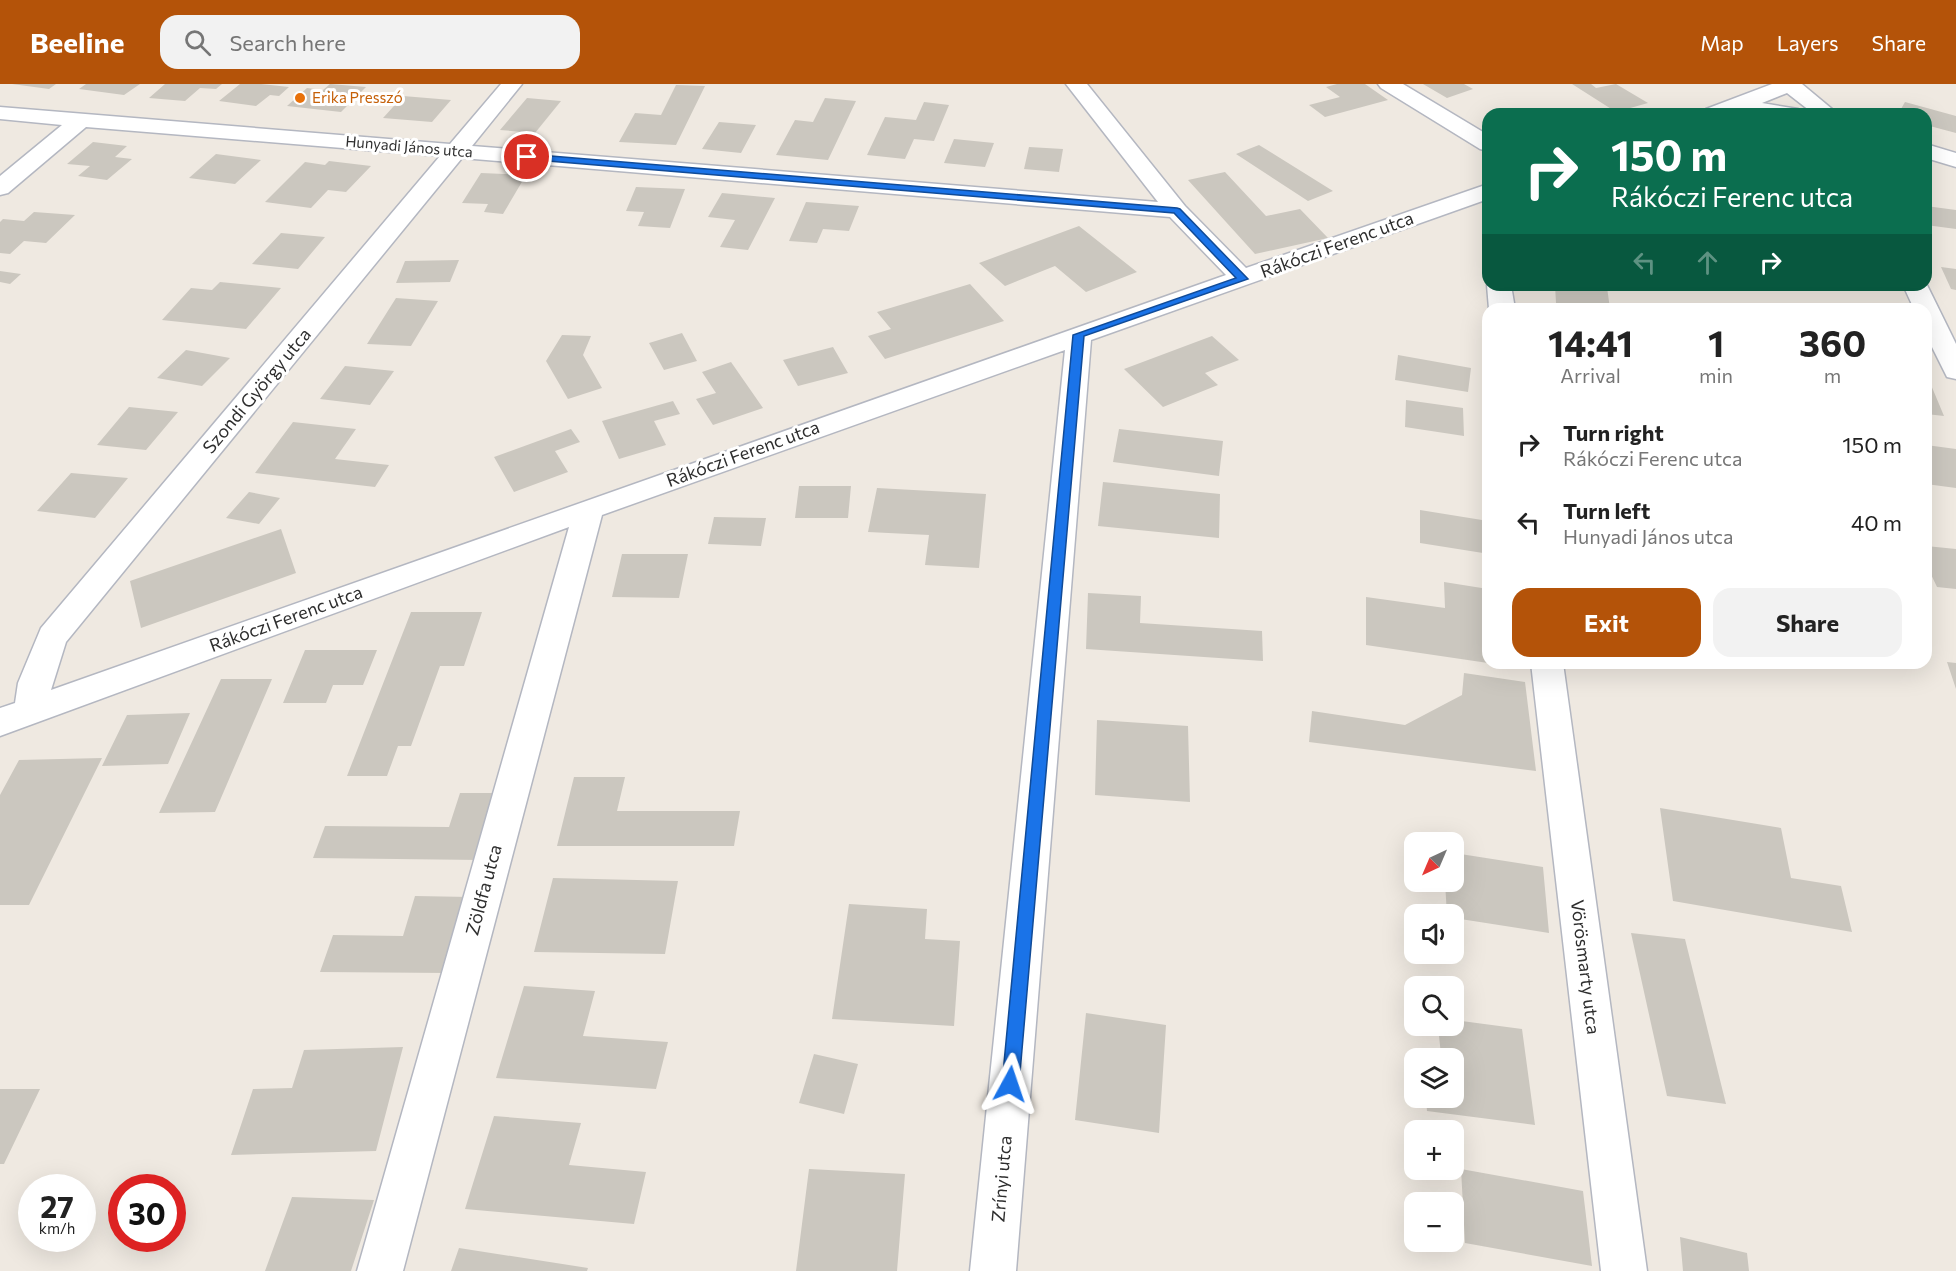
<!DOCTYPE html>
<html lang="en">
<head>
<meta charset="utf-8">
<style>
  body { margin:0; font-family:Commissioner,sans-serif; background:#f2f2f2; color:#222; height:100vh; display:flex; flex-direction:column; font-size:22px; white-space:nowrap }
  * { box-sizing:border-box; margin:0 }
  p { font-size:20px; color:#767676 }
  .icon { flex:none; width:33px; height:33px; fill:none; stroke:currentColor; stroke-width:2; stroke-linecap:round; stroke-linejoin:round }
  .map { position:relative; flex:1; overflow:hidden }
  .sheet { position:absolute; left:1482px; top:219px; width:450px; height:366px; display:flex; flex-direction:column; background:#fff; border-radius:18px; box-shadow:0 6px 24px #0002 }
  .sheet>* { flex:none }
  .banner { position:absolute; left:1482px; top:24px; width:450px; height:183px; border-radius:18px; box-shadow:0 6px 24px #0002; background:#0b6e4f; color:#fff; overflow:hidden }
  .needle { width:39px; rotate:224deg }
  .buttons { position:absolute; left:1404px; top:748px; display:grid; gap:12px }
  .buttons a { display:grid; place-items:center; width:60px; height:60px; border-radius:12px; background:#fff; box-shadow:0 6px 24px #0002; font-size:30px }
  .speed { position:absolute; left:18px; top:1090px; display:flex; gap:12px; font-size:30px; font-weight:700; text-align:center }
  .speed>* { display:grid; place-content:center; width:78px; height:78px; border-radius:50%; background:#fff; box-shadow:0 6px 24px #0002; line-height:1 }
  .speed small { font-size:15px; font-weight:400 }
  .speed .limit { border:9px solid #d22; background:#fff; color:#111 }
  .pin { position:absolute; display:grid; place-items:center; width:51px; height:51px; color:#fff; margin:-26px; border:3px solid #fff; border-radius:50%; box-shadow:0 2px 6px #0007 }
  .me { position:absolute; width:66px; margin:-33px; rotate:5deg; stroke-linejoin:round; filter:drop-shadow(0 0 4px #0008) }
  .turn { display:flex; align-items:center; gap:21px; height:126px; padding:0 30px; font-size:27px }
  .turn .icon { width:78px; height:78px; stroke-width:2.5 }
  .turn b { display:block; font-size:42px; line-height:51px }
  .lanes { display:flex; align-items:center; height:57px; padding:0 30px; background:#0003; justify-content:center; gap:30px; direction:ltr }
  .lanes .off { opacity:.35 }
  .eta { display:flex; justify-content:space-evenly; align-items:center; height:102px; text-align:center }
  .eta b { font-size:36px; font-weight:700; line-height:42px }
  .action { display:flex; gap:12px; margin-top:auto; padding:12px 30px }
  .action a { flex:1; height:69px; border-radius:18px; background:#b45309; color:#fff; font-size:24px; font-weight:700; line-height:69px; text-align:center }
  .action a+a { background:#f2f2f2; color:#222 }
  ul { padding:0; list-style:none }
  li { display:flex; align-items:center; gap:18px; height:78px; padding:0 30px }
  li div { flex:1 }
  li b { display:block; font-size:22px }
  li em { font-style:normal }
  header { display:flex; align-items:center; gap:36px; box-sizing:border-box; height:84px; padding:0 30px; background:#b45309; color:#fff }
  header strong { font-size:28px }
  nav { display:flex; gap:33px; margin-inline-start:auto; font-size:21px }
  .search { width:420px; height:54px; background:#f2f2f2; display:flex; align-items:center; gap:15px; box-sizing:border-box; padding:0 21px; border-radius:18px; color:#767676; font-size:22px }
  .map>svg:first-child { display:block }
  .building { fill:#cbc7bf }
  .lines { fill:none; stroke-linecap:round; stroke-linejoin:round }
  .minor-casing { stroke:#b4b7c1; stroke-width:3 }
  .minor { fill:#fff; fill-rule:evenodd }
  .route { fill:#1a73e8; stroke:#114b97; stroke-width:1.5 }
  .food-dot { fill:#e8710a; stroke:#fff; stroke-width:2 }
  .labels { text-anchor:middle; stroke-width:6; stroke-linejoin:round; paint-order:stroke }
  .far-food-label { font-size:15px; fill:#c56008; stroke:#fff; text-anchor:start }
  .far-street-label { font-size:15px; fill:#2e2e2e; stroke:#fff }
  .street-label { font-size:18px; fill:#2e2e2e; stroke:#fff }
</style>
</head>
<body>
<header>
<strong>Beeline</strong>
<div class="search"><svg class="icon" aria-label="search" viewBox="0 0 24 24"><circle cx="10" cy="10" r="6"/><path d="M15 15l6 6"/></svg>Search here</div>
<nav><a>Map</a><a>Layers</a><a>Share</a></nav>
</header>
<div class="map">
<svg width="1956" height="1187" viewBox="0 0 1956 1187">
  <rect width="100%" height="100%" fill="#efe9e1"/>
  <path class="building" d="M12,0H56L49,5Z
    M86,0H140L124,11L79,5Z
    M165,0H222L216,5L200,4L185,17L149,14Z
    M240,0H261L289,3L279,12L270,11L256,22L219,17Z
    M330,0L366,3L341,28L287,22L307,4L323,6Z
    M1337,0H1365L1388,16L1325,33L1309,21L1340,13L1326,3Z
    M1423,0H1464L1473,5L1447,14Z
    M1572,0H1591L1596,4L1616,0L1648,19L1616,28Z
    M676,1L705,2L676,61L619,58L635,29L661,31Z
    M403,12L451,16L432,38L383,34Z
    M527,14L561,17L535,49L500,46Z
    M825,14L856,17L828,76L776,71L795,36L813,38Z
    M924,18L949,21L934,57L914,55L905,75L867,71L885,33L916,36Z
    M1905,18L1956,32V49L1926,41V30H1898Z
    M719,38L756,41L741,69L702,65Z
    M954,55L994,59L985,83L944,79Z
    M93,58L127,62L115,73L132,75L107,96L78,92L90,82L67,80Z
    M1259,61L1333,107L1308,117L1236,70Z
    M1029,63L1063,65L1059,88L1024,85Z
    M216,70L261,76L235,100L189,94Z
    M329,77L371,82L346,108L328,106L311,124L265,118L305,78L325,81Z
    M1225,88L1266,132L1300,125L1328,154L1255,170L1188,96Z
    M481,89L526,91L503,130L484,128L488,120L462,119Z
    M636,103L685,105L670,144L638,142L644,128L626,127Z
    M722,109L775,114L748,166L720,163L735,136L708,133Z
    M806,118L859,122L849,147L823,145L817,159L789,157Z
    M1926,122L1956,126V145L1926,141Z
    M34,128L75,131L46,159L24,157L10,170L0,169V138L3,135L24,137Z
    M1079,142L1137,188L1086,208L1055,182L1005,202L979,179Z
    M281,149L325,153L298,185L252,180Z
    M459,176L450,198L396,199L405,177Z
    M1941,183L1956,185V206L1951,205Z
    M0,187L21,190L10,200L0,198Z
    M220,198L281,204L246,245L162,236L191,204L212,206Z
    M970,200L1004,237L885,275L868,252L891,245L877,228Z
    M1555,201L1607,203L1610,225L1556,219Z
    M396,214L438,217L411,262L367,260Z
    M682,249L697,277L664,286L649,259Z
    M562,251L591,252L583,271L602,304L568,315L546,277Z
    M1212,252L1239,276L1205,289L1218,301L1163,323L1124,285Z
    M833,263L848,289L798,302L783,276Z
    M186,266L230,274L202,302L157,294Z
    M1398,271L1471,284L1468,308L1395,296Z
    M731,278L763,324L713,341L696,315L716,309L702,288Z
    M345,282L394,287L370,321L320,315Z
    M1926,289L1944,332L1926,330Z
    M1406,316L1463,324L1464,352L1405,343Z
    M673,317L680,330L654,337L666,361L619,375L602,337Z
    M129,323L178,328L146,366L97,361Z
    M293,338L356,345L335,375L389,381L375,403L255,389Z
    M571,345L580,358L555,367L568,388L514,408L494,373Z
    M1119,345L1223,357L1219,392L1113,378Z
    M1926,361L1956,365V404L1926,400Z
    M71,389L128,394L95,434L37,427Z
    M1103,398L1220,410L1219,454L1098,442Z
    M799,402H851L848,434H795Z
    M877,404L986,410L979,484L925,481L929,451L868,448Z
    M249,408L280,414L259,440L226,434Z
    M1420,426L1482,436L1483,469L1420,459Z
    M714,433L766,434L761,462L708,460Z
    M281,445L296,489L141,544L130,497Z
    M1926,462L1956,465V505L1937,503L1926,480Z
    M622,470H688L679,514L612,513Z
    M1444,498L1488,505V579L1366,561V513L1445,524Z
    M1088,509L1141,512L1140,539L1262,547L1263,577L1086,565Z
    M411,528H482L464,582H440L411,662H398L387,692H347Z
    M305,566H377L363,601H333L326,619H283Z
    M1947,578L1956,579V605Z
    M1464,589L1525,598L1536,687L1309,658L1312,627L1405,641L1462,611Z
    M221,595H272L215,728L159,729Z
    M190,629L168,680L102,682L127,631Z
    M1097,636L1188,642L1190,718L1095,711Z
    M102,674L29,821H0V711L19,676Z
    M574,693H625L617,727H740L734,762H557Z
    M460,709H499L480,776L313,774L325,742L449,743Z
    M1660,724L1781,744L1791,794L1841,802L1852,848L1673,817Z
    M1454,769L1543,783L1549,849L1454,834V831H1447L1445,798H1454Z
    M553,794L678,797L665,870L534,868Z
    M415,812L470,813L448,889L320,888L333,851L403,852Z
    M849,820L927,825L925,855L960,857L954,942L832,935Z
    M1631,849L1685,855L1726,1020L1667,1012Z
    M524,902L595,907L583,952L668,958L656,1005L496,994Z
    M1086,929L1166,941L1159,1049L1075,1036Z
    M1454,936L1522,945L1535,1041L1427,1027L1426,1014H1454V975H1423L1422,969L1441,971L1438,942H1454Z
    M403,963L376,1067L231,1071L253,1005L292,1004L304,966Z
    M814,970L858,980L844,1030L799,1019Z
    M0,1005H40L4,1080H0Z
    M494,1032L581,1039L569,1081L646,1088L634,1140L465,1125Z
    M809,1085L905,1090L897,1187H796Z
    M1461,1085L1583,1107L1592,1182L1465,1159Z
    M292,1113L374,1116L351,1187H265Z
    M1680,1153L1747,1169L1749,1187H1683Z
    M459,1164L588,1184L587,1187H451Z"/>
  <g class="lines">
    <g class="minor-casing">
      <path id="minor" d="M501,0H522L472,62L1158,118L1066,0H1087L1185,122L1246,184L1488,100V115L1091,256L1016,1187H970L1065,266L602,431L403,1187H357L569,443L0,652V624L15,619L18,599L41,544L440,72L86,43L8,109L0,111V92L62,41L0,35V23L450,60ZM462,74L1170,133L1226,191L51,606L66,558Z
        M1378,0H1403L1488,51V67L1480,65L1381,4Z
        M1772,0H1802L1838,30H1814L1787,9L1762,19L1798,25L1801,30H1755L1740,27L1733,30H1703L1706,25Z
        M1926,60L1956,69V83L1926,74Z
        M1488,199V201H1511L1515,225H1489L1487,201Z
        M1926,199L1956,260V295L1947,293L1926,251V225H1914L1903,201H1926Z
        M1531,579H1563L1647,1187H1601Z"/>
    </g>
    <use href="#minor" class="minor"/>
  </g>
  <path class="route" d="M527,70L1177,124L1180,125L1248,195L1084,252L1019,1000L1016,1006L1010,1008L1004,1006L1002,1000L1073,251L1236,194L1174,129L524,75L523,73Z"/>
  <circle class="food-dot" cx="300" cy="14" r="6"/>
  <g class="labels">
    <g class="far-food-label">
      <text x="312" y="19">Erika Presszó</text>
    </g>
    <g class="far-street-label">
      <text transform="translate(409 63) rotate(5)" y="5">Hunyadi János utca</text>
    </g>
    <g class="street-label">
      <text transform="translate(1337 161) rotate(-20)" y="6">Rákóczi Ferenc utca</text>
      <text transform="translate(257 307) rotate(-50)" y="6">Szondi György utca</text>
      <text transform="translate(743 370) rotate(-20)" y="6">Rákóczi Ferenc utca</text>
      <text transform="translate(286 535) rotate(-20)" y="6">Rákóczi Ferenc utca</text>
      <text transform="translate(484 806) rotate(-75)" y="6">Zöldfa utca</text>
      <text transform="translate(1585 883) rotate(83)" y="6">Vörösmarty utca</text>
      <text transform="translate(1002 1095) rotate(-85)" y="6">Zrínyi utca</text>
    </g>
  </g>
</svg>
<div class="buttons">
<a><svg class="needle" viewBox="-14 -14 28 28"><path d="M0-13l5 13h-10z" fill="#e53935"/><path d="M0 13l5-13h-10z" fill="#767676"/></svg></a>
<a><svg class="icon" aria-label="sound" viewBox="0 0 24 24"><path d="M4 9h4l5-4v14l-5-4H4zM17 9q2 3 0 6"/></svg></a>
<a><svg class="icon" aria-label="search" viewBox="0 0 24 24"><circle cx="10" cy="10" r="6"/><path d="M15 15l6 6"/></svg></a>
<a><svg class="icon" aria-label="layers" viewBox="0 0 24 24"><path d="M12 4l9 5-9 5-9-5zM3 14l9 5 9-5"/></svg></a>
<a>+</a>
<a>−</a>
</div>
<div class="speed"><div>27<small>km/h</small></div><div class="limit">30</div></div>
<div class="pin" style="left:527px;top:73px;background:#d93025"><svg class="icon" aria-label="arrive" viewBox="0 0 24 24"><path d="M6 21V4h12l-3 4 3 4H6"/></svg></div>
<svg class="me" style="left:1010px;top:1000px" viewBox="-20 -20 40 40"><path d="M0-17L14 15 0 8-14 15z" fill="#1a73e8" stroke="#fff" stroke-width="4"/></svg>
<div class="banner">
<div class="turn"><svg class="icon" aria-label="right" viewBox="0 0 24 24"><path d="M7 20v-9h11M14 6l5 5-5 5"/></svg><div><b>150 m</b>Rákóczi Ferenc utca</div></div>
<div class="lanes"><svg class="icon off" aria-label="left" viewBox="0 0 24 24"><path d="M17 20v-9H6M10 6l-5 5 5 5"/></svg><svg class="icon off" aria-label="ahead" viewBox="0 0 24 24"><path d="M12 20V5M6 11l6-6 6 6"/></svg><svg class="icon" aria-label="right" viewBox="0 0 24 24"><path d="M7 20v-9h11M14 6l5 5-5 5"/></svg></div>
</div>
<section class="sheet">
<div class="eta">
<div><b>14:41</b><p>Arrival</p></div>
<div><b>1</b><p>min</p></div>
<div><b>360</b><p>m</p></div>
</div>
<ul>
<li><svg class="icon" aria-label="right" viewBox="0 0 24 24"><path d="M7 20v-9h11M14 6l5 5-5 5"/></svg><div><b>Turn right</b><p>Rákóczi Ferenc utca</p></div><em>150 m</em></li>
<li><svg class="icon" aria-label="left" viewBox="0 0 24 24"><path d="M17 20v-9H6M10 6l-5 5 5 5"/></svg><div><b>Turn left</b><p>Hunyadi János utca</p></div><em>40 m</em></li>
</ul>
<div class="action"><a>Exit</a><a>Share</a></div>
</section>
</div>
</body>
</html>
